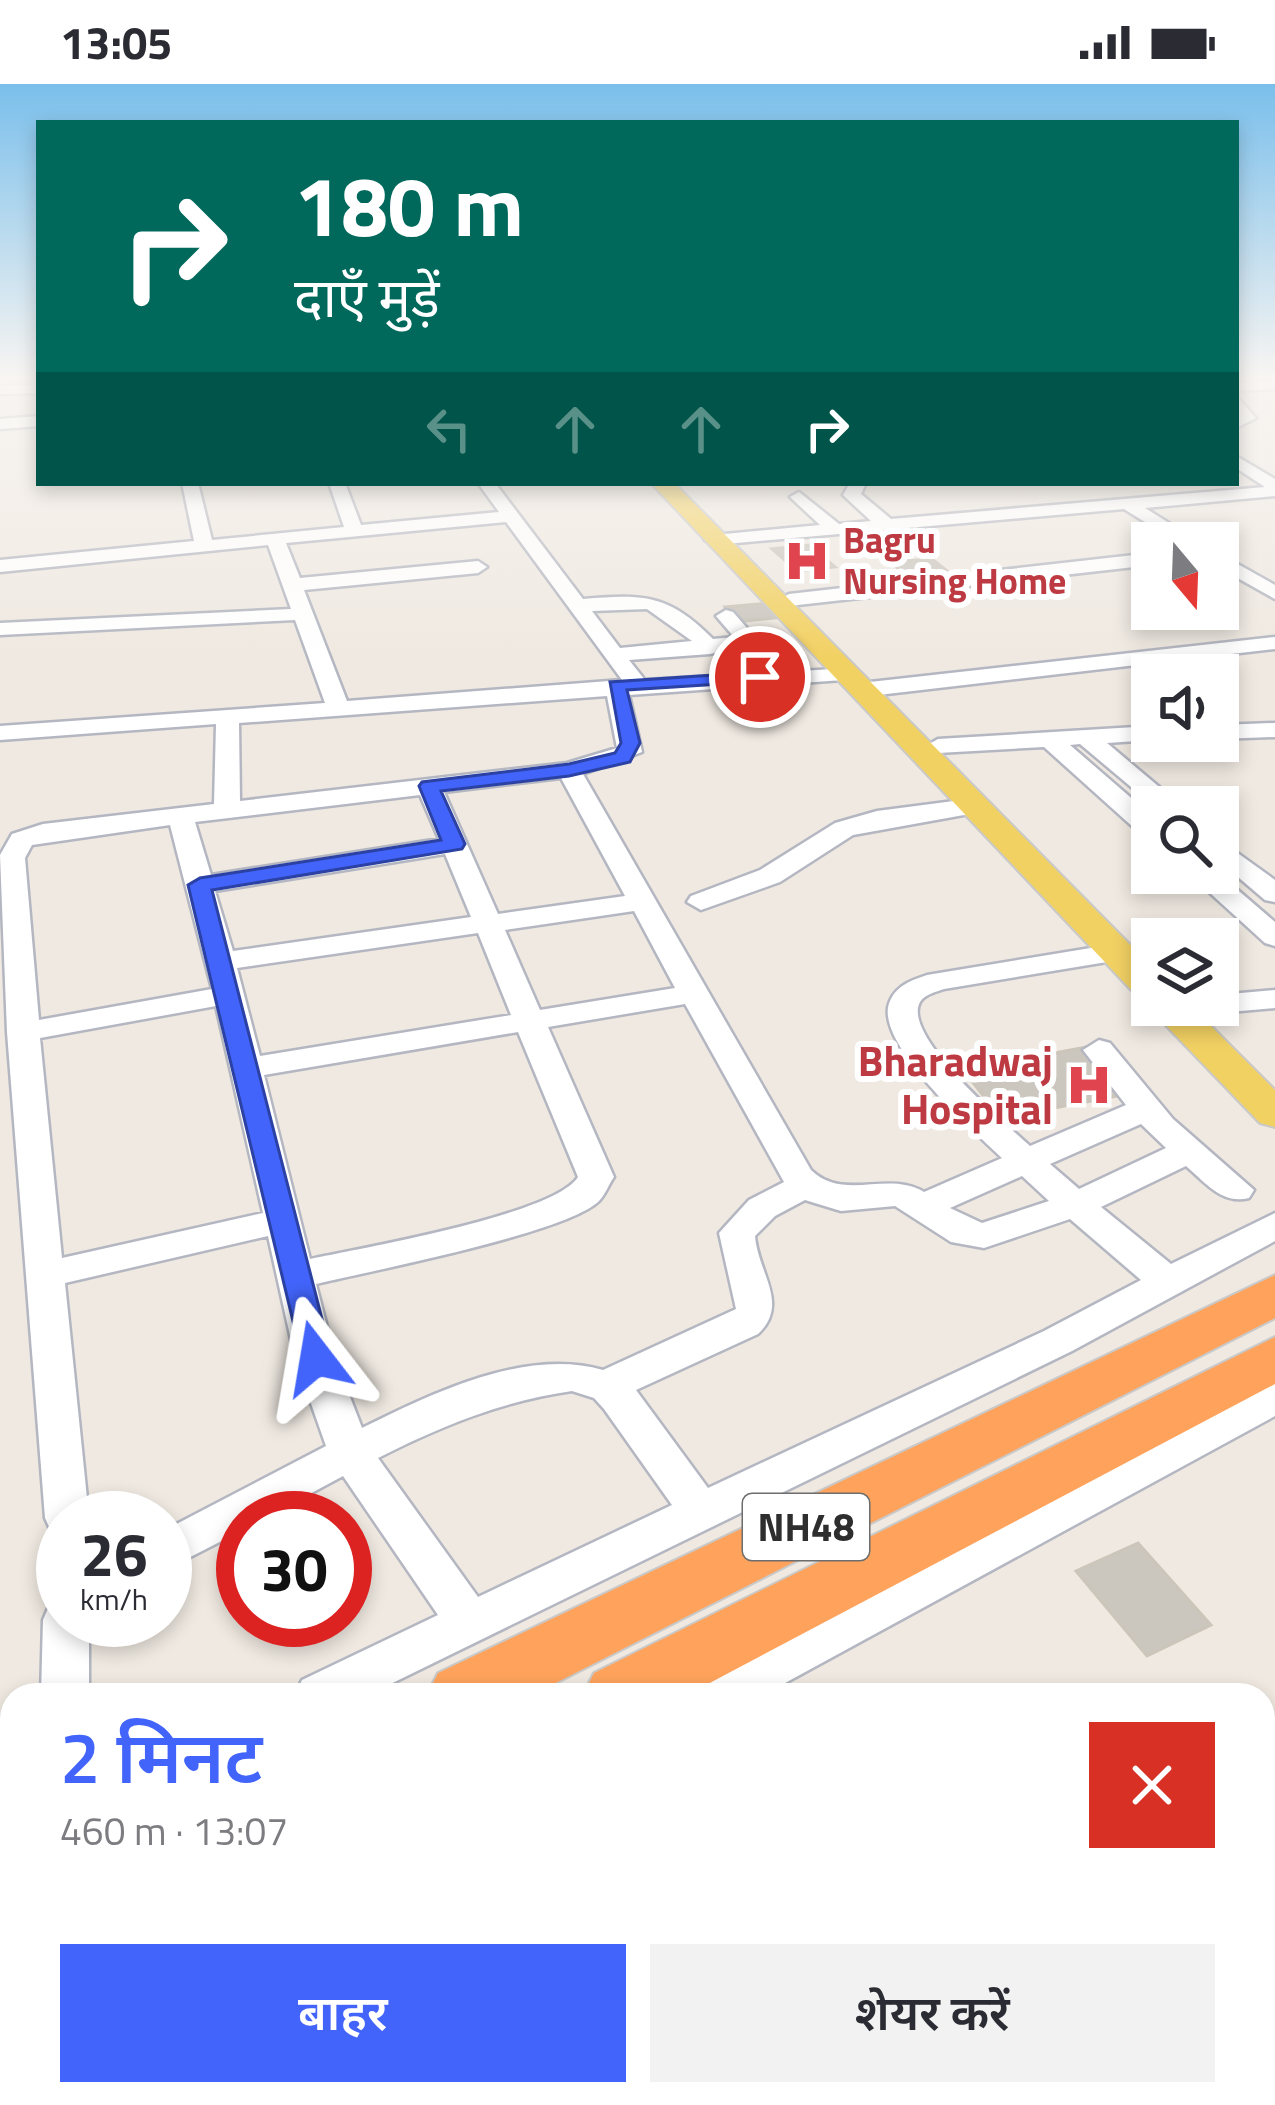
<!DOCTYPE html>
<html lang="hi">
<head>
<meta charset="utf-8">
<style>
  body { margin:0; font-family:"Titillium Web","Noto Sans Devanagari",sans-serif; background:#f2f2f3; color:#2b2b33; height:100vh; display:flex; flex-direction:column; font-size:45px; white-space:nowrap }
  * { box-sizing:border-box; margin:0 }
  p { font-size:39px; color:#7c7c81 }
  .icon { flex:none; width:66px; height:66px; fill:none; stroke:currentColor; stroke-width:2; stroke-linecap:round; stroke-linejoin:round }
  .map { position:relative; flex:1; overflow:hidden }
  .side { position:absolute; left:0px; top:1599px; width:1275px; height:423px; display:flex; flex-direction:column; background:#fff; border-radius:36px 36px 0 0; box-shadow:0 6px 18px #0003 }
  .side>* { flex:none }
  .guide { position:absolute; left:36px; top:36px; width:1203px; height:366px; border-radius:0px; box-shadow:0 6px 18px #0003; background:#00695c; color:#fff; overflow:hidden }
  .needle { width:78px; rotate:161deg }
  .tools { position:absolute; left:1131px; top:438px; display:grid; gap:24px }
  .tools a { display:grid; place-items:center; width:108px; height:108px; border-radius:0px; background:#fff; box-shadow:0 6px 18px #0003; font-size:60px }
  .speed { position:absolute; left:36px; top:1407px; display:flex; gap:24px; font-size:60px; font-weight:700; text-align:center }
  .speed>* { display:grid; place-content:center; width:156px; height:156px; border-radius:50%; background:#fff; box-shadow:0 6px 18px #0003; line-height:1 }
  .speed small { font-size:30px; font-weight:400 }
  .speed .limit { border:18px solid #d22; background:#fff; color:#111 }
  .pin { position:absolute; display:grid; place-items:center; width:102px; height:102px; color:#fff; margin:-51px; border:6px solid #fff; border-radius:50%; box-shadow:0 3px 12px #0007 }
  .me { position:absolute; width:132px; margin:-66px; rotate:346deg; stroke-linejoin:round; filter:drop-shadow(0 0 9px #0008) }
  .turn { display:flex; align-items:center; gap:42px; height:252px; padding:0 60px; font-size:54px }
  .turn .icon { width:156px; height:156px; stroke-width:2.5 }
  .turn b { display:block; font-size:84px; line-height:102px }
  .lanes { display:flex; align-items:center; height:114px; padding:0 60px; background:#0003; justify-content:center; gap:60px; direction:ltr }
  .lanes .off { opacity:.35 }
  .round { display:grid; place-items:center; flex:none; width:126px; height:126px; border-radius:0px; background:#f2f2f3 }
  .headline { display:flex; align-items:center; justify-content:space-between; height:204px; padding:0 60px }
  h1 { font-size:72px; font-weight:600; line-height:90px; color:#4264fb }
  .primary-button { display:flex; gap:24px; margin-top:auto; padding:24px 60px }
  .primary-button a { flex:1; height:138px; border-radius:0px; background:#4264fb; color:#fff; font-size:48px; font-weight:600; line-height:138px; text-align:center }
  .primary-button a+a { background:#f2f2f3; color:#2b2b33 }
  .status { display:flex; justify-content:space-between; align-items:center; height:84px; padding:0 60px; background:#fff; direction:ltr }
  .status svg { height:33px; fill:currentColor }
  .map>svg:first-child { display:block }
  .building { fill:#cbc7bf; stroke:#cbc5ba; stroke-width:3 }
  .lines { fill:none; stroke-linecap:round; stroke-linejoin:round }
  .minor-casing { stroke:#b4b7c1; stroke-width:5 }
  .major-casing { stroke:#c9c9c9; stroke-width:4 }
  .highway-casing { stroke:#c9c9c9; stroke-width:4 }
  .minor { fill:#fff; fill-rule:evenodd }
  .major { fill:#f2d163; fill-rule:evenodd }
  .highway { fill:#ffa35c; fill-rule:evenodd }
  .route { fill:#4264fb; stroke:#2b41a3; stroke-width:3 }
  .labels { text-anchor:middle; stroke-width:12; stroke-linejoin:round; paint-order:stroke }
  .far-health-label { font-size:36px; font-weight:bold; fill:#be3a42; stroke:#fff; text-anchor:start }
  .shield { fill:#fff; stroke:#6d6d6d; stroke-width:3 }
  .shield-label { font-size:39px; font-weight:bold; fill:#2e2e2e }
  .health-label { font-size:42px; font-weight:bold; fill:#be3a42; stroke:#fff; text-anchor:end }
</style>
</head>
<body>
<div class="status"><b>13:05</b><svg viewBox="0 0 49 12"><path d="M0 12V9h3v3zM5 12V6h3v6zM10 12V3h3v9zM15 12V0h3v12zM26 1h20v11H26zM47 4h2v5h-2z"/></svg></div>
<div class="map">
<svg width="1275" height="2021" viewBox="0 0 1275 2021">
  <rect width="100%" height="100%" fill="#efe9e1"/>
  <path class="building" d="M809,461L835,483L797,487L772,465Z
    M932,475L957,495L912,497L891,478Z
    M770,519L783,533L737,538L725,523Z
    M1087,963L1128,1010L1001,1034L963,986Z
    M1138,1459L1211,1541L1147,1572L1076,1487Z"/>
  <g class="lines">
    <g class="minor-casing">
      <path id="minor" d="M1275,297V305L1236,307V299Z
        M39,301V309L0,310V302Z
        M1236,312L1256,334L1236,344Z
        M39,332V342L0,345V335Z
        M1236,372L1275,395V412L1145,424L1201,459H1179L1124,425L714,461L705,456L714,451L820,441L790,413L799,408L839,440L871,437L843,411L850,399H866L861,410L891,435L1265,403L1236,384Z
        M182,399H198L212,456L344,443L329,399H345L361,441L499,428L478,399H495L583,515C644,510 668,510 713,555L734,553L716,532L726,526L733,528L759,558L710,570L629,576L645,596L851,584L854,589L843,596L629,611L642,668L583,690L811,1086C844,1118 887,1086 924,1108L1002,1074C975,1048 871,957 890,917C897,901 912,896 927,891L1115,860L1125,863L1130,869L1125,875L944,905C936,908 925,910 920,918C901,952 1007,1041 1030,1062L1126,1021L1083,966L1099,956L1110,959L1173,1035L1254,1106L1249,1114C1222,1121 1205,1098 1186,1082L1101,1123L1171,1180L1275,1129V1157L1072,1267L368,1611H295L302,1596L438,1531L343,1392L265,1434H243V1446L165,1486V1446L326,1362L295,1274L268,1152L65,1199L89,1434H63V1451L51,1447L45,1434L7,948L0,771L12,750L43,740L214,720L216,640L0,656V642L325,619L295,536L0,551V539L291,525L268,461L0,488V476L194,457ZM506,438L622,596L347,617L304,506L478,489L487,483L478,477L300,494L286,459ZM647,525L692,557L620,564L592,527ZM607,612L617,664L567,679L240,717L239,639ZM561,694L625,812L498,830L444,708ZM420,711L439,755L211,791L195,738ZM170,741L212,905L39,936L25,774L32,761ZM445,770L471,833L233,867L215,807ZM634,827L675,904L540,926L505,846ZM478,849L511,931L260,972L237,884ZM685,920L784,1098L749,1116L719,1149L736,1225L603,1286C526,1263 431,1310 362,1344L335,1274L316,1200C370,1187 567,1149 599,1117C605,1111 609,1100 614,1093L548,943ZM216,922L263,1129L62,1174L40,954ZM518,948L578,1093C554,1131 361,1164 310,1175L264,991ZM1141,1040L1166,1064L1079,1105L1050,1080ZM1022,1092L1049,1117L982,1139L950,1124ZM805,1116L841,1127L895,1122L951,1158L984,1164L1070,1135L1141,1196L1044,1247L708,1404L636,1306L758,1250C790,1220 758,1189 755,1152L775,1132ZM572,1307L594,1314L604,1325L672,1421L478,1513L378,1374C441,1342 502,1317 572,1307Z
        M1152,469V481L789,522L779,516L789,510Z
        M1218,469L1275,501V515L1218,483Z
        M1275,553V565L861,613L850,606L861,599Z
        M1275,639V653L1218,655V641Z
        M1152,642V656L1107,659L1183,723H1155L1080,660L1070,661L1152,732V754L1143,752L1044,663L938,669L926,662L938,655Z
        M977,714L990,722L986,727L853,751L780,798L701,826L687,818L691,812L760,786L835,739L877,727Z
        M1218,755L1275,796V818L1265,816L1218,776Z
        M1188,789H1218L1275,838V862L1265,859Z
        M1275,906V924L1218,929L1203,921H1218V911Z
        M1275,1298V1332L763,1611H693L700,1596Z
        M63,1517V1536H89V1611H41L43,1536L49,1522Z
        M1275,1671V1719L1263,1724V1676Z
        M12,1733V1785L0,1790V1737Z
        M12,1959V2010H33L0,2021V1964Z
        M341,2010H401L404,2021H344Z
        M778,2010H838L842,2021H782Z
        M1193,2010H1254L1259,2021H1198Z"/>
    </g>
    <g class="major-casing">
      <path id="major" d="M651,399H674L1152,883V921H1190L1275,1006V1043L1260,1039L1154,929L1149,921L1152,916L1138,913Z"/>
    </g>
    <g class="highway-casing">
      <path id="highway" d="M1275,1191V1234L532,1611H427L438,1589Z
        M1275,1253V1300L687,1611H583L594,1589Z
        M12,1792V1873L0,1878V1797Z
        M12,1882V1967L0,1972V1887Z"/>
    </g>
    <use href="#minor" class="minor"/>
    <use href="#major" class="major"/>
    <use href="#highway" class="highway"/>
  </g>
  <linearGradient id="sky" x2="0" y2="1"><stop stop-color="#7abfeb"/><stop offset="0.51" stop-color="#f8f5f2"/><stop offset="1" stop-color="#f8f5f2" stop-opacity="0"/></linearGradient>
  <rect width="1275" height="574" fill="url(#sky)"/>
  <path class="route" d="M760,588L769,593L767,597L627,606L640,659L630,678L569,692L441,707L465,760L462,765L212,806L332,1274L327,1283H304L188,801L200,794L441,756L419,702L422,698L569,680L615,669L621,659L610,598Z"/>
  <defs>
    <g id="hospital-bare" transform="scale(3.6)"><path d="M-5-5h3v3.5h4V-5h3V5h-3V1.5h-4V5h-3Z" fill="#e0444e" stroke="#fff" stroke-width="2.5" paint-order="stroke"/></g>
  </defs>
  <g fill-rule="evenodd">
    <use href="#hospital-bare" x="807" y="477"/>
    <use href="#hospital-bare" x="1089" y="1001"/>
  </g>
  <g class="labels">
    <g class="far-health-label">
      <text x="843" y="469">Bagru<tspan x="843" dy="41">Nursing Home</tspan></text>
    </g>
    <rect class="shield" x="743" y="1410" width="126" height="66" rx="9"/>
    <g class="shield-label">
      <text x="806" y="1457">NH48</text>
    </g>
    <g class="health-label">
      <text x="1053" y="992">Bharadwaj<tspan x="1053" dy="48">Hospital</tspan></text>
    </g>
  </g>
</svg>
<div class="tools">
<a><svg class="needle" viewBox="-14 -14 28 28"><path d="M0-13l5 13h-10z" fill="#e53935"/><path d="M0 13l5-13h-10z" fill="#7c7c81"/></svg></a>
<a><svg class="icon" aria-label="sound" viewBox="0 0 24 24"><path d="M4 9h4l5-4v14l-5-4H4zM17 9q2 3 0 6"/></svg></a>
<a><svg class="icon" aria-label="search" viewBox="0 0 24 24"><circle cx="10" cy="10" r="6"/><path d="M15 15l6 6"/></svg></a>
<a><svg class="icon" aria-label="layers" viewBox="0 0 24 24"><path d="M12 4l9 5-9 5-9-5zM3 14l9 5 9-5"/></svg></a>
</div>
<div class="speed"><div>26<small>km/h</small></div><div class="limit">30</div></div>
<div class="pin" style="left:760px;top:593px;background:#d93025"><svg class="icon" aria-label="arrive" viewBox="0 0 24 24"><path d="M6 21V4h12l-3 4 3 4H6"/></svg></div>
<svg class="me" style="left:316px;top:1274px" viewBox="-20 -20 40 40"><path d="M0-17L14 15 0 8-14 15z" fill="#4264fb" stroke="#fff" stroke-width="4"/></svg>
<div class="guide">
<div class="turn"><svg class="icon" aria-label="right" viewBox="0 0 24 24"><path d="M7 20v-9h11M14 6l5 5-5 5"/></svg><div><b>180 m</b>दाएँ मुड़ें</div></div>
<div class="lanes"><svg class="icon off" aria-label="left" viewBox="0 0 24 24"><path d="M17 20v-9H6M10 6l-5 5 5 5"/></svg><svg class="icon off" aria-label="ahead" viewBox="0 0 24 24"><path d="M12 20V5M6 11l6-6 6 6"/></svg><svg class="icon off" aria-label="ahead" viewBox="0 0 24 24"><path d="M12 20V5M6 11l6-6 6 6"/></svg><svg class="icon" aria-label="right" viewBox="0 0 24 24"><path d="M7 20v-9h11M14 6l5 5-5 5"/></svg></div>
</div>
<section class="side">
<div class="headline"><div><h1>2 मिनट</h1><p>460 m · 13:07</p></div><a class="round" style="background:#d93025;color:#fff"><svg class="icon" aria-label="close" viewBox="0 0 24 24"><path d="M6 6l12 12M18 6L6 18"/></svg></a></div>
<div class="primary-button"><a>बाहर</a><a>शेयर करें</a></div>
</section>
</div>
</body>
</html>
